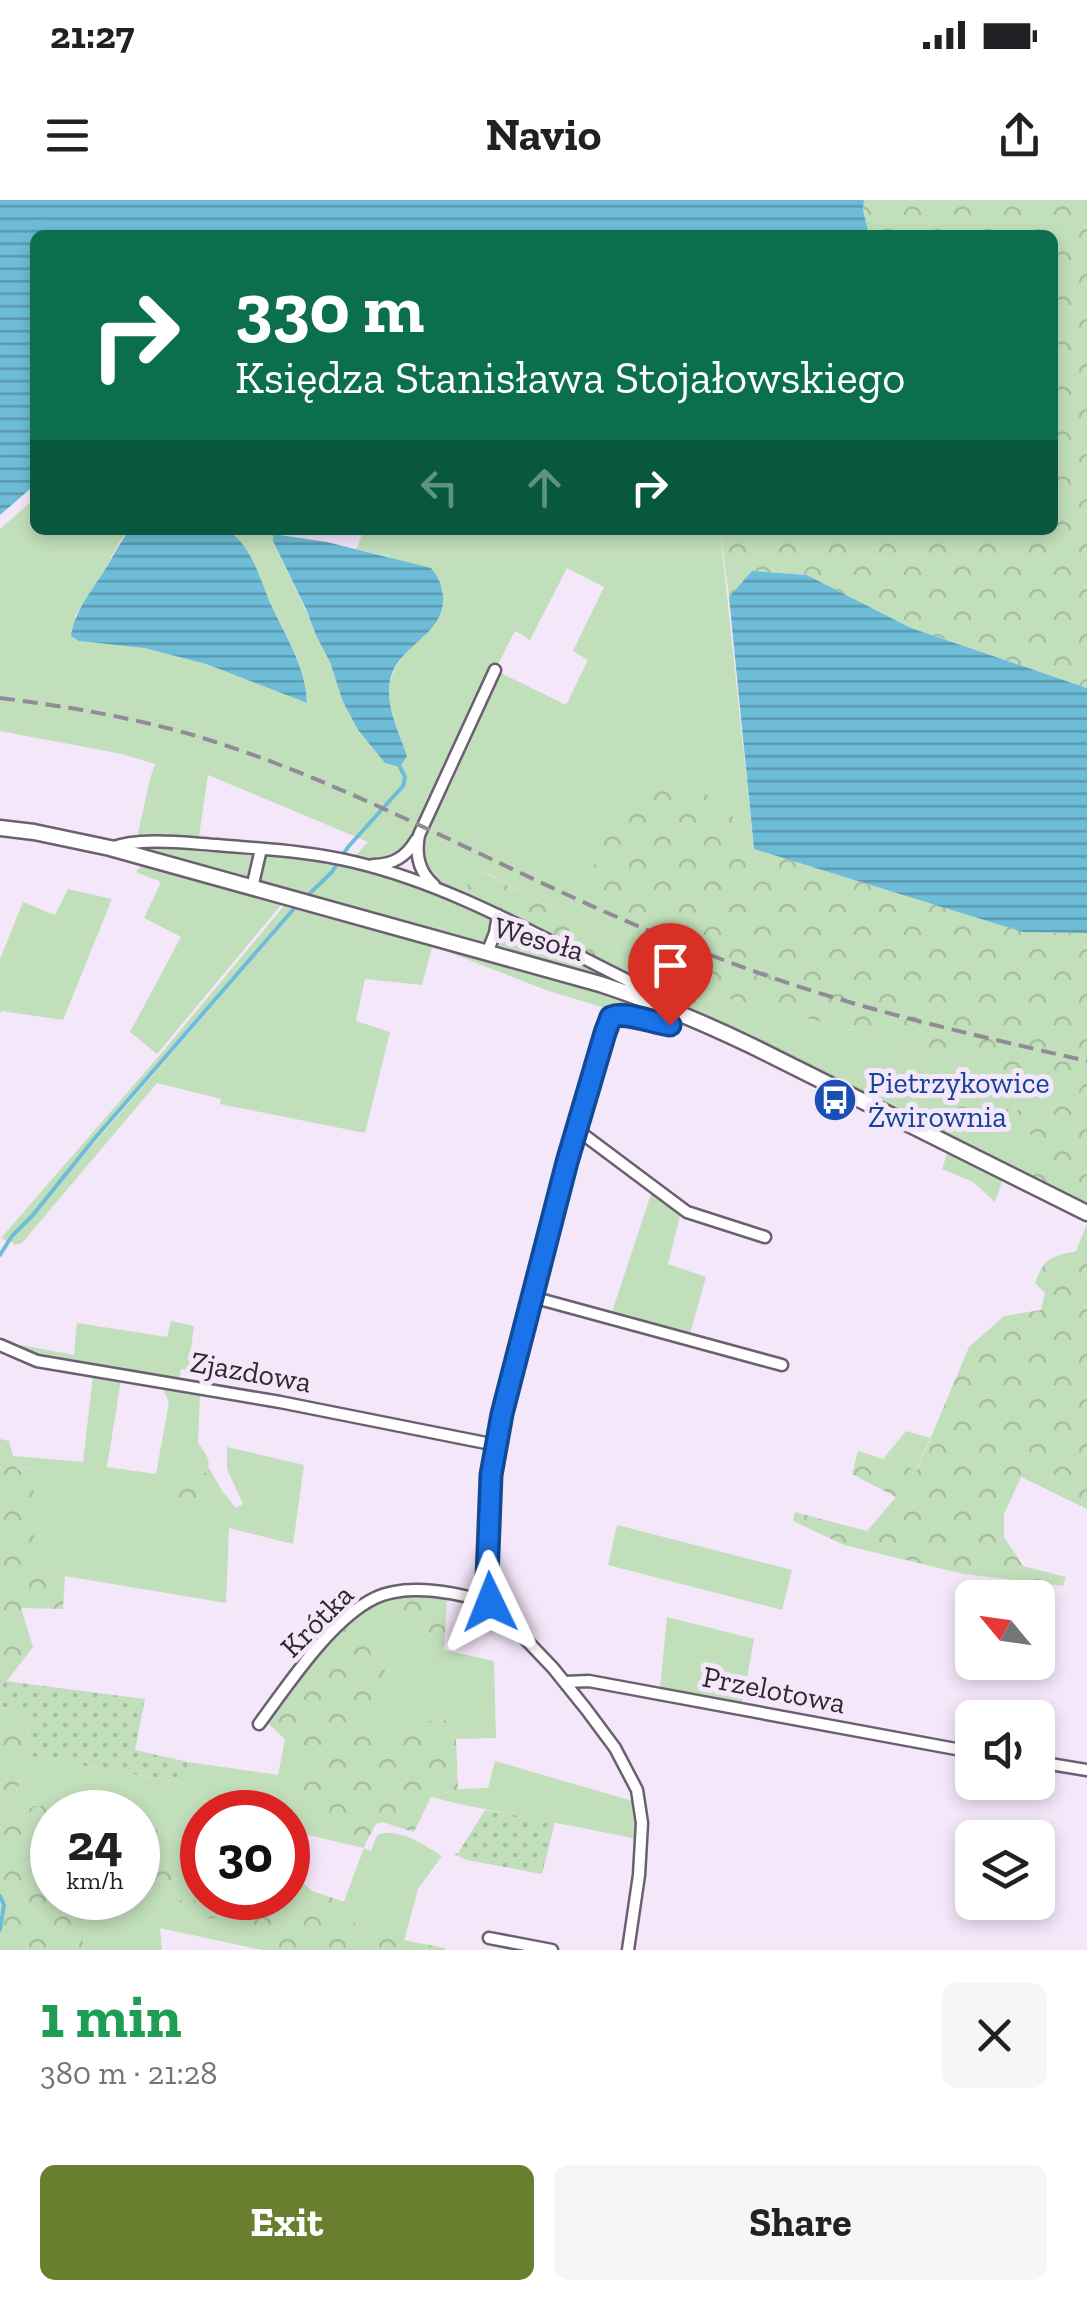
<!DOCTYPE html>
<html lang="en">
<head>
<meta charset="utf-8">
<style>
  body { margin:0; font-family:"Zilla Slab",serif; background:#f6f6f6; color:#202124; height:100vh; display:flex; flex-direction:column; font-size:38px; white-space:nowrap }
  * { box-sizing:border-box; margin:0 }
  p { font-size:32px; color:#757577 }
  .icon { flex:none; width:55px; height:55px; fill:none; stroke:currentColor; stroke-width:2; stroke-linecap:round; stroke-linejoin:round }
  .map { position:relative; height:1750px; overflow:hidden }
  .panel { display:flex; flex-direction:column; background:#fff; flex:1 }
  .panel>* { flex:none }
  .top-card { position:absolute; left:30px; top:30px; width:1028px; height:305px; border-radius:15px; box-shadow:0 5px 15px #0003; background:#0b6e4f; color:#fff; overflow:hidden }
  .needle { width:65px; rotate:299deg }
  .controls { position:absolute; left:955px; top:1380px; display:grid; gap:20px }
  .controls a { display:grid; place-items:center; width:100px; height:100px; border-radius:15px; background:#fff; box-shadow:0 5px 15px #0003; font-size:50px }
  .speed { position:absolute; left:30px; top:1590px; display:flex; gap:20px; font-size:50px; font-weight:700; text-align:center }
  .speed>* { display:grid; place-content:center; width:130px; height:130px; border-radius:50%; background:#fff; box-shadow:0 5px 15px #0003; line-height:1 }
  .speed small { font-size:25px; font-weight:400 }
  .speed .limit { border:15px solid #d22; background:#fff; color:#111 }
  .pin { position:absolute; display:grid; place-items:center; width:85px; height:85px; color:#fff; margin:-102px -42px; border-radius:50% 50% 50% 0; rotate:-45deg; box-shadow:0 0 10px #0007 }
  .pin .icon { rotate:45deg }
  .me { position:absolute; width:110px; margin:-55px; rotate:358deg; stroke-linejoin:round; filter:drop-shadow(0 0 8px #0008) }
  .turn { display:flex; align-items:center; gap:35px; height:210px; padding:0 40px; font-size:45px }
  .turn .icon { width:130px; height:130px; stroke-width:2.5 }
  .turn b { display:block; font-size:70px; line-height:85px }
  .lanes { display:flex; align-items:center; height:95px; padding:0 40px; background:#0003; justify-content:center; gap:50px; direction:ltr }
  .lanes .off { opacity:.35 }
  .round { display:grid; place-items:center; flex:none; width:105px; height:105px; border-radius:15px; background:#f6f6f6 }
  .head { display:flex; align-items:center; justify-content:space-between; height:170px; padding:0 40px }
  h1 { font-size:60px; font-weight:700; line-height:75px; color:#1e9e55 }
  .primary-button { display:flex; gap:20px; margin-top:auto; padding:20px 40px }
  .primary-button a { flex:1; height:115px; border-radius:15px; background:#697e2e; color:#fff; font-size:40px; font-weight:700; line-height:115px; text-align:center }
  .primary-button a+a { background:#f6f6f6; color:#202124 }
  .status { display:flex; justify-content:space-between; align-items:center; height:70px; padding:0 50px; background:#fff; direction:ltr }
  .status svg { height:28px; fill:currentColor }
  header { display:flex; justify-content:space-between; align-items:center; height:130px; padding:0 40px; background:#fff; font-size:45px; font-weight:700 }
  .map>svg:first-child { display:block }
  .grass { fill:#c2dfbb; fill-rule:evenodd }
  .forest { fill:url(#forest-crowns) }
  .garden { fill:url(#garden-dots) }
  .water { fill:url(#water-rules) }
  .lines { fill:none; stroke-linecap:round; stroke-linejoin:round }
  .stream { stroke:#6ebdd8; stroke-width:4 }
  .street-casing { stroke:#6b6070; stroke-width:15 }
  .secondary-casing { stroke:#6b6070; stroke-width:19 }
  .street { stroke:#fff; stroke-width:10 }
  .secondary { stroke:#fff; stroke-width:14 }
  .rail { stroke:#938a97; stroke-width:4; stroke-dasharray:15 8; stroke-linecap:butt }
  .route-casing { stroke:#114b97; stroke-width:25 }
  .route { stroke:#1a73e8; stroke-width:18 }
  .labels { text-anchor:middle; stroke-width:10; stroke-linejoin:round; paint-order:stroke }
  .street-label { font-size:30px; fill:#2e2930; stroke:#f4e7fa }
  .transit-label { font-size:30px; fill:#164399; stroke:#f4e7fa; text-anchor:start }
</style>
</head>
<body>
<div class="status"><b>21:27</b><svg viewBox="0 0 49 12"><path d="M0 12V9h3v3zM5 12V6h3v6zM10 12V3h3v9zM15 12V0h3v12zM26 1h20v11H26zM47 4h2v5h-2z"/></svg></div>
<header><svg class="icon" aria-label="menu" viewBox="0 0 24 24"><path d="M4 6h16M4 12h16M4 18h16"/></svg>Navio<svg class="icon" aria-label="share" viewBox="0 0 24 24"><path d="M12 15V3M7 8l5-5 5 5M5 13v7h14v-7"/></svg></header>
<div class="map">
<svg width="1087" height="1750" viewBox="0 0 1087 1750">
  <defs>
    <pattern id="forest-crowns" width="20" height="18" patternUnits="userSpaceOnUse" patternTransform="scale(2.5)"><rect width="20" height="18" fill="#c2dfbb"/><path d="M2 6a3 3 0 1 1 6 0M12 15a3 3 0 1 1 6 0" fill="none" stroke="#a7bfa1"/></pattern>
    <pattern id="garden-dots" width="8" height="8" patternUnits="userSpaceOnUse" patternTransform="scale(2.5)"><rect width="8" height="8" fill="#c2dfbb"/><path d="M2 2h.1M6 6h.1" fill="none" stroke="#a7bfa1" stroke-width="1.8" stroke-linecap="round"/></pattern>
    <pattern id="water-rules" width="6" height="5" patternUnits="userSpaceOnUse" patternTransform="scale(2.5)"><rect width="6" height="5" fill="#6ebdd8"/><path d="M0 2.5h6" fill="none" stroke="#5b9ab0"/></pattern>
  </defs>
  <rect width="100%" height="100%" fill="#f4e7fa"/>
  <path class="grass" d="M35,298V330H130L120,341L99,380L75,416L79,441L144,448L206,464L307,503C307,468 287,438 272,408C258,378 254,358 232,332L273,334V341L330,462L343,502L358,530L385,563L407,556C389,501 373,486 418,439L390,357L356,349L364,330H720L754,649L723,602L722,760H652L478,669L640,790L110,648L136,642L150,579L155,564L122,554L0,531V329ZM567,368L604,387L573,451L588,460L566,505L501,473L446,595L439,597L495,470L515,431L530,440ZM208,575L368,642L351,661L198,643ZM416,649L434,688L370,665L410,650Z
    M144,664L281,705L157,854L130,832L181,737L144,718L161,682L136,672L141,665Z
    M68,689L112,699L63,820L2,811L0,814V759L23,702L55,715Z
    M284,706L292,709L90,942L32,1014L7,1041L1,1038L159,856Z
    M296,709L432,747L422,785L365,779L356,821L390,832L365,933L220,904L221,899L157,883L22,1043L15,1045L10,1041Z
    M444,748L590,790L668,815L669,818L666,822L610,814L611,810L546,790L443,750Z
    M713,795L873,835L956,859L1001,876L1058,881L1083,887L1045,914L1010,911L976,931L1000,928L1038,936L1024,982L678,812Z
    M948,951L1003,979L995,1002L973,982L942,969Z
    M652,991L681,1012L668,1064L706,1077L689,1137L611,1115Z
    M171,1121L194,1126L188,1170L181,1169L179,1182L38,1159L19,1150L21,1145L74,1155L77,1123L167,1137Z
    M93,1175L121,1180L107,1267L156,1274L169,1202L162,1187L197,1193L200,1196L198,1243C205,1253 212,1259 207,1273L214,1308L223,1292L236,1308L243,1304L227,1269V1247L304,1265L293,1344L229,1328L226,1403L65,1376L34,1365L33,1267L17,1270L13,1256L83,1262Z
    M906,1231L930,1238L916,1271L883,1259Z
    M617,1325L792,1370L782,1410L608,1365Z
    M408,1412L444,1450L494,1461L496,1538L456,1539L451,1520L375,1524L385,1470L373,1452L379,1421Z
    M667,1417L754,1439L742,1505L660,1489Z
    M285,1539L307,1559L297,1614L366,1642L364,1648L371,1651L377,1635C398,1626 424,1645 442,1656L418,1689L404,1741L357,1731L351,1704L344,1701L364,1648L295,1632L288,1652V1612H202V1650L138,1621V1612H80L55,1606H34L0,1623V1593L13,1599L32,1557L184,1583L188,1562L278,1575Z
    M495,1561L636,1602L639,1625L636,1639C568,1624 499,1614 431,1597L458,1589L488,1588Z
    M202,1669V1698H288V1695L297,1698L304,1707L285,1725L239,1702L177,1722L227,1717L265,1735L272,1750H262L160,1728L162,1750H83V1724L96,1698H138V1692L177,1690Z"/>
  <path class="forest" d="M864,0H1087V488L911,428L807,375L752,371L729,397L720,330H1052V35H869L863,10Z
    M653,572L723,602L754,649L1023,732L1087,733V1011L1024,982L1037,936C1026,934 1015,931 1004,929C977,926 972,938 952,911L963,903L1045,914L1082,887L1058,881L1001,876L956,859L873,835L713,795L678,812L460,698L477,669L652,760H718L587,703L598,644L627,597Z
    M1087,1024V1309L1021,1277L1004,1314V1337L1023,1366L1066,1377L1063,1386L963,1374L844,1345L793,1321L795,1312L867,1331L896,1297L852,1274L858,1251L917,1270L969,1147L1004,1116L1041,1110L1045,1093L1035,1083C1044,1058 1050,1057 1076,1051Z
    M0,1239L9,1241L17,1270L34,1267V1365L65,1376L63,1409L21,1408L33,1447L0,1490Z
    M209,1268L223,1292L214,1308L164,1296L172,1274L207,1273Z
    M412,1393L447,1397L444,1450L408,1412L379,1422L373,1452L385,1470L376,1523L451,1520L456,1539L458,1589L431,1597L414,1632L382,1622L376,1624L366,1642L296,1614L307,1559L265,1521C291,1487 340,1412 380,1399C390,1396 402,1395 412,1393Z
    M0,1507L25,1515L32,1557L13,1599L0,1593Z
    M34,1606H55L80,1612H52V1698H96L83,1724V1750H0V1623Z
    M138,1621L202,1650V1670L177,1690L138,1692Z
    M288,1674L297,1677L312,1691L351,1704L357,1731L445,1748V1750H272L265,1735L227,1717L176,1722L180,1700L239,1702L285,1724L304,1707L297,1698L288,1695Z"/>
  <path class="garden" d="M5,1481L145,1499L135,1550L188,1562L185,1583L32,1557L25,1515L0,1507V1490Z
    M485,1610L555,1622L542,1674L467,1660L454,1654L458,1653Z"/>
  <path class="water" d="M0,0H864L863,10L869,35H35V281L30,289L0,315Z
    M130,330H227C252,345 260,380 271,405C286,437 306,467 307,503L206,464L144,448L79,441L71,436C76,408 90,394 104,371C113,357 119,343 130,330Z
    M273,334L327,342L431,368C439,378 441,383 443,396C446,435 398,444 390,480C385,507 399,531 407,556L400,567L385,563L358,530L343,502L330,462L316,435L306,409L273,341Z
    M752,371L807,375L911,428L1087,488V733L1023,732L754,649L729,397Z"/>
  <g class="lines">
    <path class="stream" d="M305,698L332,672L348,647L403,586L405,577L400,567
      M0,1055L12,1036L32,1016L95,938L298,704
      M0,1696L4,1705L0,1730"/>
    <g class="street-casing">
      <path id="street" d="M111,648C139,637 186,643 217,645C262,649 309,651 354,662C451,685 538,736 627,780L640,790L644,799
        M373,665C393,665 406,657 416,640
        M434,685C419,672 415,655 419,635L495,470
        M252,688L261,649
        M487,753L495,733L498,715
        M576,929L687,1012L765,1037
        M532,1097L782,1165
        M0,1145L37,1161L280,1202L496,1245
        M565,1482L589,1481L972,1552
        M259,1524C288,1485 331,1419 375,1398C385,1393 402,1390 413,1390C438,1389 466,1396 490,1402
        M1038,1562L1087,1570
        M489,1738L552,1750
        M628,1750L639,1675L642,1623L637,1590L615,1548L586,1509L553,1468L490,1402L487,1379L491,1275L502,1214L567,961L611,817L620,814L654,823L671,825L678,812"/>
    </g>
    <g class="secondary-casing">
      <path id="secondary" d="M0,628L34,632L110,648L600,784C652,801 702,822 752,846L1087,1013"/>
    </g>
    <use href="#street" class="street"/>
    <use href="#secondary" class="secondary"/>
    <path class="rail" d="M0,498C65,506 130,517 193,535C350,582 494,666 645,729C701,752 758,774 816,792C905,820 996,840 1087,861"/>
  </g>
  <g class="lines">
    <g class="route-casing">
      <path id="route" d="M490,1402L487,1378L491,1275L502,1214L567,962L605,833L611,817C626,811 653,823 670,825"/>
    </g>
    <use href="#route" class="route"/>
  </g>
  <defs>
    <g id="bus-disc" transform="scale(2.25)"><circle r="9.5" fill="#1a4fb4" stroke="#f4e7fa"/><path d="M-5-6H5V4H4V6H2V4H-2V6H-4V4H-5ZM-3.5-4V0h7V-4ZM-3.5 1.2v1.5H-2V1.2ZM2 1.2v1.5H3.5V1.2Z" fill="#fff"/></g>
  </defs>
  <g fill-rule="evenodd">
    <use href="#bus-disc" x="835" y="900"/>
  </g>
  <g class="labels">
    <g class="street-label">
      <text transform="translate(539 739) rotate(16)" y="10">Wesoła</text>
      <text transform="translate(251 1172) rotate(10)" y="10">Zjazdowa</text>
      <text transform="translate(317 1421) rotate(-45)" y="10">Krótka</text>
      <text transform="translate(774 1490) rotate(11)" y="10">Przelotowa</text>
    </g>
    <g class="transit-label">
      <text x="868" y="893">Pietrzykowice<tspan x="868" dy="34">Żwirownia</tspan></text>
    </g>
  </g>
</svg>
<div class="controls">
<a><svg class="needle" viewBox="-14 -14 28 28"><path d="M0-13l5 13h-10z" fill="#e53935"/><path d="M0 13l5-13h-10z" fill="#757577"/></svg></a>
<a><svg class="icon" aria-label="sound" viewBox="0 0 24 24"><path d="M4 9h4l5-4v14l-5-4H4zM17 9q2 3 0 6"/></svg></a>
<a><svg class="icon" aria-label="layers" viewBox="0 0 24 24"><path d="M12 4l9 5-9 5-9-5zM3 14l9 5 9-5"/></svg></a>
</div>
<div class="speed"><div>24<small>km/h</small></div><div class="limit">30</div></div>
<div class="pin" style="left:670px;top:825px;background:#d93025"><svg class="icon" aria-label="arrive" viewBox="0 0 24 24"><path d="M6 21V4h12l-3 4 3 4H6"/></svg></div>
<svg class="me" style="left:490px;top:1402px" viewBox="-20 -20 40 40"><path d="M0-17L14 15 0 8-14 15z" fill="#1a73e8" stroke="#fff" stroke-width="4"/></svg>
<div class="top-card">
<div class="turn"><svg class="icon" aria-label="right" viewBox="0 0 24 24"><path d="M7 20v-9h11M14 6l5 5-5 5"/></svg><div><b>330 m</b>Księdza Stanisława Stojałowskiego</div></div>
<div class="lanes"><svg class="icon off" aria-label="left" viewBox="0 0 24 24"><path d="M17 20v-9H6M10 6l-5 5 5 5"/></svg><svg class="icon off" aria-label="ahead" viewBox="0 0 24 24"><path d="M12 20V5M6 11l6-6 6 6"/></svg><svg class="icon" aria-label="right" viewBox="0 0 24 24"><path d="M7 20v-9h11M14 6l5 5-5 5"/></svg></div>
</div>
</div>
<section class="panel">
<div class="head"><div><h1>1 min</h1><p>380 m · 21:28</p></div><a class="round"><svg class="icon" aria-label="close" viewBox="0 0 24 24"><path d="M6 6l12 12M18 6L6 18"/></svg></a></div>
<div class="primary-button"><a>Exit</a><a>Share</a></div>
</section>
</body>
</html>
